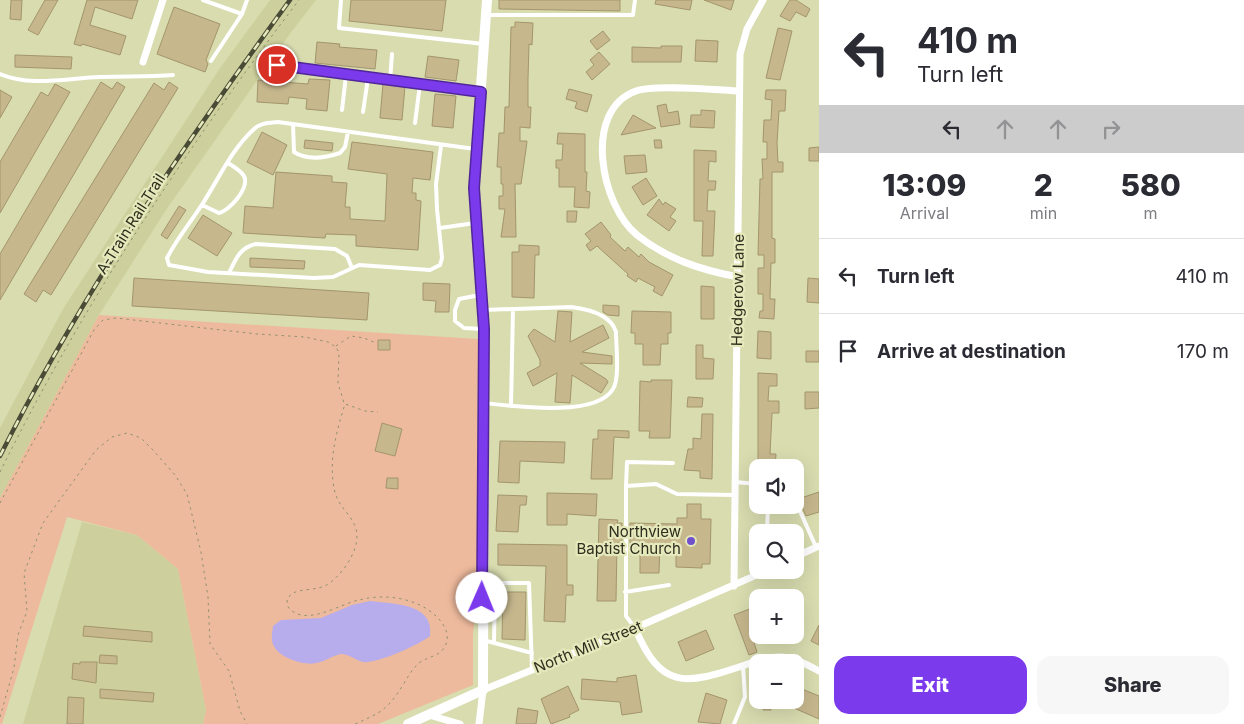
<!DOCTYPE html>
<html lang="en">
<head>
<meta charset="utf-8">
<style>
  body { margin:0; font-family:Inter,sans-serif; background:#f7f7f7; color:#2b2b33; height:100vh; display:flex; flex-direction:column; font-size:19px; white-space:nowrap }
  * { box-sizing:border-box; margin:0 }
  p { font-size:16px; color:#7c7c81 }
  .icon { flex:none; width:28px; height:28px; fill:none; stroke:currentColor; stroke-width:2; stroke-linecap:round; stroke-linejoin:round }
  .map { position:relative; flex:1; overflow:hidden }
  .drawer { display:flex; flex-direction:column; background:#fff; width:425px }
  .drawer>* { flex:none }
  .guide { background:#fff; color:#2b2b33; overflow:hidden }
  .tools { position:absolute; left:749px; top:459px; display:grid; gap:10px }
  .tools a { display:grid; place-items:center; width:55px; height:55px; border-radius:10px; background:#fff; box-shadow:0 5px 20px #0002; font-size:25px }
  .pin { position:absolute; display:grid; place-items:center; width:42px; height:42px; color:#fff; margin:-21px; border:2px solid #fff; border-radius:50%; box-shadow:0 1px 5px #0007 }
  .me { position:absolute; width:55px; margin:-28px; rotate:1deg; stroke-linejoin:round; filter:drop-shadow(0 0 4px #0008) }
  .turn { display:flex; align-items:center; gap:18px; height:105px; padding:0 15px; font-size:22px }
  .turn .icon { width:65px; height:65px; stroke-width:2.5 }
  .turn b { display:block; font-size:35px; line-height:42px }
  .lanes { display:flex; align-items:center; height:48px; padding:0 15px; background:#0003; justify-content:center; gap:25px; direction:ltr }
  .lanes .off { opacity:.35 }
  .eta { display:flex; justify-content:space-evenly; align-items:center; height:85px; text-align:center }
  .eta b { font-size:30px; font-weight:800; line-height:35px }
  .action { display:flex; gap:10px; margin-top:auto; padding:10px 15px }
  .action a { flex:1; height:58px; border-radius:15px; background:#7c3aed; color:#fff; font-size:20px; font-weight:800; line-height:58px; text-align:center }
  .action a+a { background:#f7f7f7; color:#2b2b33 }
  ul { padding:0; list-style:none }
  li { display:flex; align-items:center; gap:15px; height:75px; padding:0 15px; border-top:1px solid #e1e1e2 }
  li div { flex:1 }
  li b { display:block; font-size:19px }
  li em { font-style:normal }
  main { display:flex; flex:1; min-height:0 }
  .map>svg:first-child { display:block }
  .built { fill:#cdd09c }
  .green { fill:#eeba9d }
  .water { fill:#b7aded }
  .building { fill:#c6b78d; stroke:#a3956c }
  .lines { fill:none; stroke-linecap:round; stroke-linejoin:round }
  .path { stroke:#8f9170; stroke-width:1; stroke-dasharray:2.5 4; stroke-linecap:butt }
  .lane { stroke:#fff; stroke-width:4 }
  .street { stroke:#fff; stroke-width:7 }
  .secondary { stroke:#fff; stroke-width:10 }
  .rail-casing { stroke:#4a4b36; stroke-width:4.5 }
  .rail { stroke:#e5e9bc; stroke-width:2.5; stroke-dasharray:8; stroke-linecap:butt }
  .route-casing { stroke:#51269a; stroke-width:12 }
  .route { stroke:#7c3aed; stroke-width:9 }
  .poi-dot { fill:#7151cb; stroke:#e5e9bc; stroke-width:2 }
  .labels { text-anchor:middle; stroke-width:4.5; stroke-linejoin:round; paint-order:stroke }
  .street-label { font-size:15px; fill:#2d2e1d; stroke:#e5e9bc }
  .poi-label { font-size:15px; fill:#2d2e1d; stroke:#e5e9bc; text-anchor:end }
</style>
</head>
<body>
<main>
<div class="map">
<svg width="819" height="724" viewBox="0 0 819 724">
  <rect width="100%" height="100%" fill="#d8dcaf"/>
  <path class="built" d="M270,0H316L289,35L166,210L99,315L0,498V428L63,309L218,71Z
    M82,522L137,535L178,569L206,710L203,724H23Z"/>
  <path class="green" d="M99,315L478,339L477,602L473,633V685L378,724H203L206,710L178,569L137,535L67,517L2,724H0V498Z"/>
  <path class="water" d="M370,601C393,604 435,603 430,636C419,645 376,664 363,662C355,660 349,654 341,654C333,655 325,662 316,663C305,666 281,658 275,648C270,641 272,634 273,626L281,620L321,618L352,605Z"/>
  <path class="building" d="M11,0H22L21,20L10,19Z
    M45,0H58L38,35L28,30Z
    M87,0H138L132,19L95,7L90,25L126,36L120,55L82,44L81,46L74,44Z
    M351,0H446L442,31L349,21Z
    M499,0H620V11L499,9Z
    M656,0H692L690,10L655,4Z
    M704,0H734L731,10Z
    M790,0H796L810,9L806,17L796,12L790,21L780,16Z
    M174,7L220,24L206,60L208,64L205,72L157,54Z
    M515,22L533,23L532,45L529,44L528,79V107H531L530,128L520,127V141H527L526,149L521,184H515L516,237H501L505,209H499V196H503V184H501V167H497L499,133H504L505,107H509L511,27H515Z
    M778,28L792,31L780,80L766,78Z
    M603,31L610,40L597,50L590,41Z
    M696,40L718,41L717,62L695,61Z
    M317,42L340,44L339,47L377,50L375,69L315,63Z
    M661,46H682L681,62H632V47L661,48Z
    M599,52L610,64L592,80L586,72L594,65L590,60Z
    M15,55L72,57L71,69L15,67Z
    M428,56L459,60L456,81L425,77Z
    M309,79L330,80L327,111L306,109L307,99L289,97L288,104L257,102L258,80L308,84Z
    M101,82L112,89L117,82L125,87L0,300V254Z
    M169,82L178,88L51,295L43,290L36,302L24,294L154,83L164,90Z
    M55,84L70,92L0,213V162L41,92L48,96Z
    M383,84L405,86L402,120L380,118Z
    M569,89L592,95L587,112L575,108L577,102L566,99Z
    M0,90L12,97L0,118Z
    M766,90H786L785,111H779L777,143L778,162H783V172H772V238L775,239V263H771L770,299H775L774,319L759,318L760,311H763V294H758V268H764V255H758L760,179H763L762,159H767V142H763L764,120H771L772,100L765,99Z
    M435,94L456,96L453,128L432,126Z
    M666,104L668,113L678,111L680,124L661,127L657,106Z
    M701,110L715,111L714,128L690,127L691,115H701Z
    M633,115L656,128L621,135Z
    M262,132L287,145L273,175L247,162Z
    M558,133L585,134V172H587L586,191L590,192L589,208L574,207L575,187H559V168H556V160H562L563,144H557Z
    M305,140L333,143L332,151L304,148Z
    M654,140H661L662,148H655Z
    M352,142L433,152L430,180L413,178L412,193H416V200L421,201L418,250L356,246V235L326,234L325,238L243,233L245,206L273,208L276,172L332,176V182L347,183L345,207H350V219L385,221L387,174L348,169Z
    M819,147V161H809V148Z
    M694,150L716,151V162L709,161L708,181H716L715,190H708L707,211H715L713,256H702L703,221H694Z
    M645,155L647,172L626,174L624,156Z
    M646,178L657,196L643,205L632,187Z
    M659,199L663,205L665,202L676,209L670,217L676,221L669,231L647,215Z
    M179,206L186,210L167,239L161,235Z
    M567,211H577L576,222H567Z
    M203,215L232,233L217,256L188,238Z
    M601,222L611,235L610,237L625,251L628,247L639,257L641,254L649,262L673,275L662,296L653,291L655,287L638,278L636,282L627,276L628,274L597,246L590,251L586,245L591,241L585,234Z
    M519,245L539,246V255H535L534,298L512,297V252H519Z
    M250,258L305,261L304,269L250,267Z
    M134,278L369,293L367,320L132,306Z
    M808,278L819,279V303L807,302Z
    M423,283L450,284L449,312H435L436,301L423,300Z
    M701,286L714,287V319H701Z
    M603,305L619,306V316L608,315L603,312Z
    M558,311L572,312L570,342L603,325L609,338L582,352L612,356V364L580,363L606,379L608,382L601,393L572,375L570,403L555,402L557,373L533,386L527,373L540,366V360L528,336L534,329L555,342Z
    M632,311L671,312V333H668V344H661L660,365H643V344H635V333H631Z
    M758,331L771,332V359L757,358Z
    M378,340H390V350H378Z
    M696,345H703V358L714,359L713,379H696Z
    M806,351H819V362H806Z
    M758,373L777,374V386H769L768,401H779V413H772L770,454H776L775,468H758Z
    M651,380H672L670,438H649L650,431H639L640,381L651,382Z
    M805,392H819V408L805,409Z
    M688,397L703,398L702,407H687Z
    M702,414H713L712,479L700,478V471L684,470L688,449H693V438L701,439Z
    M382,423L402,429L395,456L375,451Z
    M598,430L629,431V438L614,437L612,479H591L593,439H598Z
    M500,441L565,442L564,463L520,461L519,483L498,482Z
    M387,478H398V489L386,488Z
    M819,492V512L806,516L798,499Z
    M547,493L597,494L596,516L567,514V525H547Z
    M498,495L527,496L526,505H520L518,532L496,531Z
    M687,504H701V519H711L710,564H702V568L676,567V546L660,545L659,573H640V543H630V523L677,524V518H687Z
    M599,519L618,520L617,523H622V543H617L616,601H597Z
    M498,544L567,545V585H573V595H566L565,622L544,621L546,566L498,565Z
    M503,592H526L525,640L502,639Z
    M795,599L803,603L795,619Z
    M752,608L758,622V637L753,639L757,652L749,655L734,615Z
    M819,625V645L811,641Z
    M84,626L152,632V642L83,636Z
    M706,630L714,649L686,661L678,642Z
    M100,655L117,656V664L99,663Z
    M80,662H97L96,683L72,679L73,663L80,664Z
    M636,675L642,712L622,715L620,702L581,699L582,679L617,682V678Z
    M568,686L579,710L569,715L570,717L551,724L541,699Z
    M100,689L154,693L153,702L100,698Z
    M802,689L819,696V719L794,708Z
    M706,693L727,700L720,724L698,722Z
    M68,697L84,698L83,724H67Z
    M763,700H770L771,710H763Z
    M518,708L538,711L536,724H516Z"/>
  <g class="lines">
    <path class="path" d="M336,346L351,336L364,338L376,343
      M0,472C82,306 187,147 299,0
      M0,503L94,330L103,320L116,318L257,334L305,337L328,342L336,347L339,353L338,383L344,403
      M0,717L14,668L18,635L27,611L24,573L43,523L96,450L112,437L127,433L141,438L152,449L175,475L187,494L201,552L208,597L210,644L229,671L240,711L247,724
      M355,724C382,712 387,710 403,685C408,677 412,669 419,663C428,656 441,657 446,644C450,634 444,624 437,617C418,598 385,593 359,600C339,604 305,628 288,607L287,600L291,594C304,587 319,592 331,582C345,571 363,545 355,526C347,508 336,507 333,482C330,454 337,430 345,404L365,411L378,412"/>
    <path class="lane" d="M203,0L242,14L211,61
      M341,0L339,28L484,44
      M242,14L247,0
      M488,15H633L635,0
      M277,65L478,92
      M0,74C31,87 67,78 100,77C124,76 148,77 173,75
      M390,81L392,54
      M342,110L346,75
      M363,112L368,78
      M415,123L420,84
      M293,124L294,152C308,161 325,158 340,153L345,147L348,132
      M441,146L436,184L437,209L442,258L440,265L430,270L359,265L333,277L314,278L208,272L169,265L167,258C177,238 191,222 203,203C218,180 232,149 253,130C259,123 269,123 278,122L475,149
      M202,205L219,213C229,211 250,188 244,176C241,171 233,166 228,163
      M440,228L475,223
      M229,273C236,259 239,248 256,244L335,249L347,256L352,268
      M480,295L459,299L455,310V321L464,328L482,329
      M483,310L571,307C587,309 611,314 616,332C616,346 620,378 613,389C596,418 513,406 484,403
      M511,406L513,309
      M735,482L758,484
      M626,486L627,462L673,463
      M795,500L816,547
      M767,532L768,505
      M484,583H529L532,669
      M625,592L669,585
      M635,628L626,616V486L656,484L677,494L735,495
      M483,640L532,653
      M494,643L495,583
      M734,724L745,697L743,666"/>
    <path class="street" d="M143,62L163,0
      M738,277C701,270 667,259 637,235C601,206 582,110 636,91C654,84 717,90 739,91
      M795,557L819,546
      M734,586L740,54L747,29L763,0
      M635,628C661,690 685,685 742,666C754,662 766,657 779,657C794,657 806,664 819,671
      M429,715L460,724
      M479,724L483,690L635,628L768,570"/>
    <path class="secondary" d="M408,724L483,690L484,334L474,188L487,0"/>
    <g class="rail-casing">
      <path id="rail" d="M0,456C81,295 183,146 290,0"/>
    </g>
    <use href="#rail" class="rail"/>
  </g>
  <g class="lines">
    <g class="route-casing">
      <path id="route" d="M277,65L481,92L474,188L484,329L482,598"/>
    </g>
    <use href="#route" class="route"/>
  </g>
  <circle class="poi-dot" cx="691" cy="541" r="5"/>
  <g class="labels">
    <g class="street-label">
      <text transform="translate(131 224) rotate(-58)" y="5">A-Train Rail Trail</text>
      <text transform="translate(738 290) rotate(-89)" y="5">Hedgerow Lane</text>
      <text transform="translate(588 647) rotate(-22)" y="5">North Mill Street</text>
    </g>
    <g class="poi-label">
      <text x="681" y="537">Northview<tspan x="681" dy="17">Baptist Church</tspan></text>
    </g>
  </g>
</svg>
<div class="tools">
<a><svg class="icon" aria-label="sound" viewBox="0 0 24 24"><path d="M4 9h4l5-4v14l-5-4H4zM17 9q2 3 0 6"/></svg></a>
<a><svg class="icon" aria-label="search" viewBox="0 0 24 24"><circle cx="10" cy="10" r="6"/><path d="M15 15l6 6"/></svg></a>
<a>+</a>
<a>−</a>
</div>
<div class="pin" style="left:277px;top:65px;background:#d93025"><svg class="icon" aria-label="arrive" viewBox="0 0 24 24"><path d="M6 21V4h12l-3 4 3 4H6"/></svg></div>
<svg class="me" style="left:482px;top:598px" viewBox="-20 -20 40 40"><circle r="19" fill="#fff"/><path d="M0-13L10 11 0 6-10 11z" fill="#7c3aed"/></svg>
</div>
<section class="drawer">
<div class="guide">
<div class="turn"><svg class="icon" aria-label="left" viewBox="0 0 24 24"><path d="M17 20v-9H6M10 6l-5 5 5 5"/></svg><div><b>410 m</b>Turn left</div></div>
<div class="lanes"><svg class="icon" aria-label="left" viewBox="0 0 24 24"><path d="M17 20v-9H6M10 6l-5 5 5 5"/></svg><svg class="icon off" aria-label="ahead" viewBox="0 0 24 24"><path d="M12 20V5M6 11l6-6 6 6"/></svg><svg class="icon off" aria-label="ahead" viewBox="0 0 24 24"><path d="M12 20V5M6 11l6-6 6 6"/></svg><svg class="icon off" aria-label="right" viewBox="0 0 24 24"><path d="M7 20v-9h11M14 6l5 5-5 5"/></svg></div>
</div>
<div class="eta">
<div><b>13:09</b><p>Arrival</p></div>
<div><b>2</b><p>min</p></div>
<div><b>580</b><p>m</p></div>
</div>
<ul>
<li><svg class="icon" aria-label="left" viewBox="0 0 24 24"><path d="M17 20v-9H6M10 6l-5 5 5 5"/></svg><div><b>Turn left</b></div><em>410 m</em></li>
<li><svg class="icon" aria-label="arrive" viewBox="0 0 24 24"><path d="M6 21V4h12l-3 4 3 4H6"/></svg><div><b>Arrive at destination</b></div><em>170 m</em></li>
</ul>
<div class="action"><a>Exit</a><a>Share</a></div>
</section>
</main>
</body>
</html>
